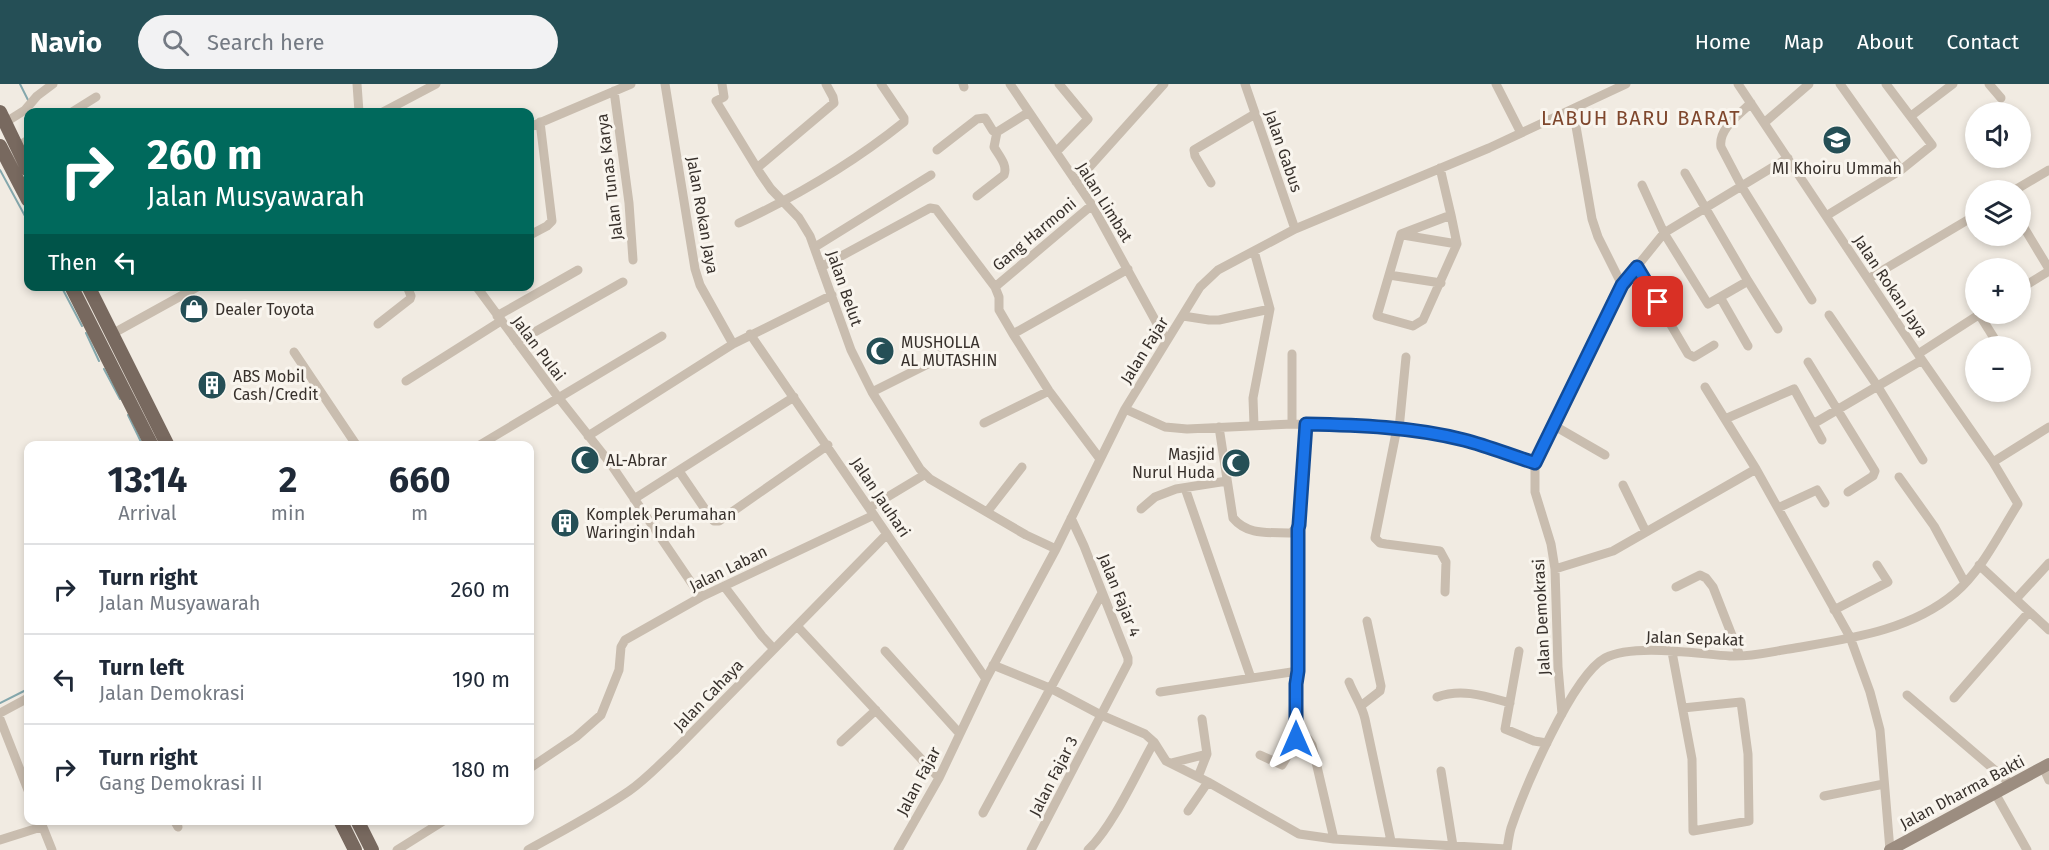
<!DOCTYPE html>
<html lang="en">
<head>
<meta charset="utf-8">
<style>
  body { margin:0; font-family:"Fira Sans",sans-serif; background:#f2f2f3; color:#1f2937; height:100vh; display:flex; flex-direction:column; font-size:22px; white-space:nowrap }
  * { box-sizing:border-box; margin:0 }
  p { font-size:20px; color:#747a83 }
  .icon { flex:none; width:33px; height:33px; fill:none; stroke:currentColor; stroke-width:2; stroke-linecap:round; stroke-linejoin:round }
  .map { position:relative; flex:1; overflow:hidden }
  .drawer { position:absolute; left:24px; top:357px; width:510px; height:384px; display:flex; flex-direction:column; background:#fff; border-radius:12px; box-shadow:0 3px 9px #0003 }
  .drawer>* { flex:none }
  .hud { position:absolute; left:24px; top:24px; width:510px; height:183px; border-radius:12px; box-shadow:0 3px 9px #0003; background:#00695c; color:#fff; overflow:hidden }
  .buttons { position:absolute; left:1965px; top:18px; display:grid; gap:12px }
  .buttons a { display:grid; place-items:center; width:66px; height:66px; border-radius:50%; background:#fff; box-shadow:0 3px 9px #0003; font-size:30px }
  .pin { position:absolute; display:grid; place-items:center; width:51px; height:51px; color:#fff; margin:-26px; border-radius:12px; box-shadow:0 3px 9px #0006 }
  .me { position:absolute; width:66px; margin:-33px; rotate:0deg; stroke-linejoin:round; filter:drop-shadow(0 0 4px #0008) }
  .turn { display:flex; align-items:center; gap:21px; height:126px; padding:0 24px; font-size:27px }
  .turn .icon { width:78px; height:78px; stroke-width:2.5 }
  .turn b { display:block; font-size:42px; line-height:51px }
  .then { display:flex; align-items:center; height:57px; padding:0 24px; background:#0003; gap:12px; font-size:22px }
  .eta { display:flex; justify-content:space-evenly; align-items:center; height:102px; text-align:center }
  .eta b { font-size:36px; font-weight:700; line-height:42px }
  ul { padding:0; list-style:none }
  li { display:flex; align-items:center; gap:18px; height:90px; padding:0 24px; border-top:2px solid #e0e1e3 }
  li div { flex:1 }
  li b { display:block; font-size:22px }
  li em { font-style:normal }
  header { display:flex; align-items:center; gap:36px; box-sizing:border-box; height:84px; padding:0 30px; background:#254f56; color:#fff }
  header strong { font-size:28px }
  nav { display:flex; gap:33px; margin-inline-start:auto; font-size:21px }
  .search { width:420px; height:54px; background:#f2f2f3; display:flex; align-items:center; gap:15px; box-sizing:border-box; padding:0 21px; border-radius:33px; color:#747a83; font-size:22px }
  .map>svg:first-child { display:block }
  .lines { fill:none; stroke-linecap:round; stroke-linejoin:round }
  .stream { stroke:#84a7ac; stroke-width:2 }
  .minor { stroke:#c9bdaf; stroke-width:9 }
  .secondary { stroke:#9c8d80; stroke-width:12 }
  .primary { stroke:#78695f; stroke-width:14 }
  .route-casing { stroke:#114b97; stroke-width:15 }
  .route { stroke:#1a73e8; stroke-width:10 }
  .labels { text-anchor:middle; stroke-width:6; stroke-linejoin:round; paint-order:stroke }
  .street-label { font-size:16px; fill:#38312c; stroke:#f9f5ee }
  .poi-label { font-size:16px; fill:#38312c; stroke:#f9f5ee; text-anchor:start }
  .quarter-label { font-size:20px; letter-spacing:1.5px; fill:#7f472d; stroke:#f9f5ee }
</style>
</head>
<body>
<header>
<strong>Navio</strong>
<div class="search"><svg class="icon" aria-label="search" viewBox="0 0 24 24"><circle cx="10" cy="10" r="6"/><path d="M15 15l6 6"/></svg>Search here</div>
<nav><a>Home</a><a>Map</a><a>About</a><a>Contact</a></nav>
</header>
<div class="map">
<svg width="2049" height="766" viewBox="0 0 2049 766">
  <rect width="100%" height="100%" fill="#f1ebe2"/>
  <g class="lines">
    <path class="stream" d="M20,0L29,18
      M0,86L25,132
      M61,202L82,242
      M86,249L99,277
      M104,285L120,315
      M128,331L143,362
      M0,619L28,605"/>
    <path class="minor" d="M357,0L359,28
      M665,0L695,185L700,201L733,260
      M722,0L724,13L716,17L760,89L771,105L799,134L810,152L851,266L872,308L920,385L930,395L1026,451L1056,465
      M963,0L964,3
      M1010,0L1092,121L1166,256
      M1245,0L1295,145
      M1496,0L1521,49
      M1840,0L1901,86
      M1989,0L2001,14
      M614,7L629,119L633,176
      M1751,19C1739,31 1718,45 1721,63L1742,103L1812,216
      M1573,25L1592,135L1598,153L1622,201
      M72,28L96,13
      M383,28L436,0
      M1911,32L1953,0
      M6,38L25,26L37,12L53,0
      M1764,39L1809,0
      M530,43L631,0
      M17,63L28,56
      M937,66L977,35L985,34L993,47L997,48L1029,28
      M1056,68L1088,35L1059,0
      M757,84L834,19L833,13L826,0
      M1440,84L1451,131L1401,150L1377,232L1413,242L1423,236L1457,160L1451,131
      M1685,89L1748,197L1778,245
      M1076,98L1164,0
      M1211,99L1195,72L1194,66L1255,30
      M1642,101L1664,149L1708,220L1748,197
      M2015,106L2049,86
      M977,112L1004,91C1008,81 999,72 994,63L997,48
      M1826,132L1901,86L1932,61L1886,0
      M2020,137L2049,185
      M739,139C797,112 854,78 904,38V34L881,0
      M530,151L547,142L552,137L540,38
      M1403,151L1457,160
      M815,163L931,91
      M821,183L930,124L936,125L995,203L999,213V226L1013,250L1049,307L1100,375
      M1637,183L1688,270L1694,273L1714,261
      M1389,191L1441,199
      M1868,195L1976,131
      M476,202L558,313L610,379L701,513
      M995,203L1092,121
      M2020,205L2049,187
      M1720,213L1748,262
      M1979,230L1999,262
      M1829,231L1878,303L1923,376
      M497,232L578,186
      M1183,232L1209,236H1219L1270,225
      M378,240L410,215L411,212L407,202
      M112,250L199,202
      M750,250L986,595
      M1013,250L1128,185
      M517,258L623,198
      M294,268L357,362
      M1292,270V340
      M1918,270L1980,230
      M1808,278L1875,387L1873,392L1848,408
      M406,297L501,237
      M1705,303L1756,385L1850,553L1870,608L1880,646L1890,766
      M872,308L940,274V271L935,259
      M1125,325L1165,343L1187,345L1292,340L1397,344L1464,356L1535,379
      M1725,335L1794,305L1822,356
      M984,339L1049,307
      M1813,340L1922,276
      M1254,341L1253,314L1270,225L1254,167
      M1553,341L1605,371
      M1219,343L1233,434C1248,452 1269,448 1291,449L1299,441L1306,340
      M1397,344L1375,454L1380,459L1386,460L1440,467L1446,478L1445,508
      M1399,345L1406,273
      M588,352L733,260L832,211
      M478,362L662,252
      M1993,378L2049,343
      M679,387L711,434L714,437H719L828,361
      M1899,393L1934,442L1965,499
      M1623,401L1646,448
      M1185,404L1251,594
      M634,415L794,313
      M869,424L924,391
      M1778,424L1817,406L1825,419
      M1141,425L1155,413L1176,405L1227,397
      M987,428L1022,383
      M1979,481L2049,546
      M1555,485L1613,467L1756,385
      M724,502L762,552L774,565
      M1676,503L1700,491L1706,494L1713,503L1740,572
      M2016,515L2049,479
      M1834,526L1888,498L1877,481
      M797,542L939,694
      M885,567L960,650
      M1519,567L1505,645L1534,657L1547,659
      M1672,568L1692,675L1693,747L1749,737L1748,670L1741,618L1683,624
      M993,581L1052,605L1101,631L1145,650L1154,658L1166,677L1208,698L1299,750L1334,755L1507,765
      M1349,598C1354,611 1362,621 1365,635L1391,757
      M1160,608L1298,587
      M1907,611L2011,700
      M1437,613C1462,604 1485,612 1510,619
      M1954,614L2029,528
      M1362,621L1380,607L1381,602L1367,537
      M0,629L28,614
      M1562,630L1558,583L1555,485L1551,460L1535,408V379L1622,201L1664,149L1788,74
      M0,635L28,706
      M1297,648L1296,600L1298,587V445
      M841,658L876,626
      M1260,671L1282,681L1294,661L1297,648L1308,655L1312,661L1334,755
      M1171,679L1207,670
      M2043,683L2049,696
      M530,684L576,653L601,631L619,586L621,563L625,556L701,513L874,431
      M1441,687L1453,762
      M1198,693L1207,670L1202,635
      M1995,709L2027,766
      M1824,712L1884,700
      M1188,727L1208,698
      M983,729L1102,509
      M40,736L52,766
      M174,736L178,743
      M0,756L41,743
      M397,766L445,736
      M528,766C562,747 597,729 629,707C645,696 659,681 674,667L887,450
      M898,766L939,694L986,595L1056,465L1125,325L1200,203L1218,186L1295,145L1489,64L1626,0
      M1031,766L1128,579V574L1084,462L1071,434
      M1088,766C1113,742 1136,690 1154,658
      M1507,766C1508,759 1509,751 1511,744C1524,706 1572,592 1605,574C1634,559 1697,570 1730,572C1750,573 1770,568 1789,565C1846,555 1909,548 1955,509C1982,486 1999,450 2018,420L1993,378L1922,276L1738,0"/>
    <path class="secondary" d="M1890,766L2049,680"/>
    <path class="primary" d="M0,28L28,86
      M0,62L28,116
      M71,202L152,362
      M88,202L168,362
      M340,736L355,766
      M357,736L372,766"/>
  </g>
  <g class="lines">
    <g class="route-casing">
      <path id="route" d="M1296,655V600L1298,587V445L1299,441L1306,340C1359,341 1413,343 1464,356C1488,362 1512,372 1535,379L1622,201L1637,183L1658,218"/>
    </g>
    <use href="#route" class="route"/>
  </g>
  <defs>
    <g id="school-disc" transform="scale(1.5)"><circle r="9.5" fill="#254f56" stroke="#f9f5ee"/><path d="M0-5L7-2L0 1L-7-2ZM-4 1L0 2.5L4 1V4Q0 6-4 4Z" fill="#fff"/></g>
    <g id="shop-disc" transform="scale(1.5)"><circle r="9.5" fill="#254f56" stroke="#f9f5ee"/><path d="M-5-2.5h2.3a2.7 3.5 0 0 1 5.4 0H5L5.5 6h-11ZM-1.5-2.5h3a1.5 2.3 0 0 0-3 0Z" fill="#fff"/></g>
    <g id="mosque-disc" transform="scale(1.5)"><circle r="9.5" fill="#254f56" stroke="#f9f5ee"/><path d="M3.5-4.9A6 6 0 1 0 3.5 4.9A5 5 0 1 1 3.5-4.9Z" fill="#fff"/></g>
    <g id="building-disc" transform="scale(1.5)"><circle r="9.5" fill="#254f56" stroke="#f9f5ee"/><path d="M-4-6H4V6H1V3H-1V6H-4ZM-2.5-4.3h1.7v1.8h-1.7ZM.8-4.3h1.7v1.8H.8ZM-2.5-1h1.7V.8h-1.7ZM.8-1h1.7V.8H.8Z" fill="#fff"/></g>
  </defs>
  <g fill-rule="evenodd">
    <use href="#school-disc" x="1837" y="56"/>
    <use href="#shop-disc" x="194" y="225"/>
    <use href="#mosque-disc" x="880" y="267"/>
    <use href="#building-disc" x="212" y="301"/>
    <use href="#mosque-disc" x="585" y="376"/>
    <use href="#mosque-disc" x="1236" y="379"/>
    <use href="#building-disc" x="565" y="439"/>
  </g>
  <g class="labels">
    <g class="street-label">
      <text transform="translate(1284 67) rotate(71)" y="6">Jalan Gabus</text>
      <text transform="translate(609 93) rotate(-97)" y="6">Jalan Tunas Karya</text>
      <text transform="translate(1105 118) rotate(58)" y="6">Jalan Limbat</text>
      <text transform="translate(703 131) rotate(80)" y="6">Jalan Rokan Jaya</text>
      <text transform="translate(1034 150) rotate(-40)" y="6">Gang Harmoni</text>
      <text transform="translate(1891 202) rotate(56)" y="6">Jalan Rokan Jaya</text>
      <text transform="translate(845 204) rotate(71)" y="6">Jalan Belut</text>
      <text transform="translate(539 264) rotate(53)" y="6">Jalan Pulai</text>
      <text transform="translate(1144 266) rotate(-58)" y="6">Jalan Fajar</text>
      <text transform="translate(881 413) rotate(56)" y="6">Jalan Jauhari</text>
      <text transform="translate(728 484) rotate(-26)" y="6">Jalan Laban</text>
      <text transform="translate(1120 511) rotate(68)" y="6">Jalan Fajar 4</text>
      <text transform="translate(1541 533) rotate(-93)" y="6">Jalan Demokrasi</text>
      <text transform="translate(1695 554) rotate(2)" y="6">Jalan Sepakat</text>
      <text transform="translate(708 611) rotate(-46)" y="6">Jalan Cahaya</text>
      <text transform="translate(1053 692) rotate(-63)" y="6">Jalan Fajar 3</text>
      <text transform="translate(918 697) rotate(-62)" y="6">Jalan Fajar</text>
      <text transform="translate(1962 708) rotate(-28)" y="6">Jalan Dharma Bakti</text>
    </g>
    <g class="poi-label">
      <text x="1837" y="90" text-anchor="middle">MI Khoiru Ummah</text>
      <text x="215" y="231">Dealer Toyota</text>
      <text x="901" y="264">MUSHOLLA<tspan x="901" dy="18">AL MUTASHIN</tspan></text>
      <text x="233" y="298">ABS Mobil<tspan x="233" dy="18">Cash/Credit</tspan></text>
      <text x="1215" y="376" text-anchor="end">Masjid<tspan x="1215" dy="18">Nurul Huda</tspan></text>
      <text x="606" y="382">AL-Abrar</text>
      <text x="586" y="436">Komplek Perumahan<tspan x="586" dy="18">Waringin Indah</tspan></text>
    </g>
    <g class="quarter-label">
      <text x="1641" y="41">LABUH BARU BARAT</text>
    </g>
  </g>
</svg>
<div class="buttons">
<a><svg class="icon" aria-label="sound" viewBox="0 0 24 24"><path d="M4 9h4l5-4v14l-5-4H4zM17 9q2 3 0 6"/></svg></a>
<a><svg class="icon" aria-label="layers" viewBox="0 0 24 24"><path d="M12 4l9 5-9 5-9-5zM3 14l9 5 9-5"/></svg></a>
<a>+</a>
<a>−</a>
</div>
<div class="pin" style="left:1658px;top:218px;background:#d93025"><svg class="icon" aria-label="arrive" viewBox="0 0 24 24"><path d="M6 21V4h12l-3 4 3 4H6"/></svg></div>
<svg class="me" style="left:1296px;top:655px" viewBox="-20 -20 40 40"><path d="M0-17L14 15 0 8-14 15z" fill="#1a73e8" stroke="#fff" stroke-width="4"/></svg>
<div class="hud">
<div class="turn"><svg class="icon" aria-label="right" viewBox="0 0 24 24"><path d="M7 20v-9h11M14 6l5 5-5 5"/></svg><div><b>260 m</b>Jalan Musyawarah</div></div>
<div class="then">Then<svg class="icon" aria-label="left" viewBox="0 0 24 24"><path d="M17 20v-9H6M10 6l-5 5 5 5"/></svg></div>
</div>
<section class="drawer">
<div class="eta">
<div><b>13:14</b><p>Arrival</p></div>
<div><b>2</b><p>min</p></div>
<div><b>660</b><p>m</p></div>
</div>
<ul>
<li><svg class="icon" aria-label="right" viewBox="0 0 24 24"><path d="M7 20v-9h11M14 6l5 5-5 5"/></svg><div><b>Turn right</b><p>Jalan Musyawarah</p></div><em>260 m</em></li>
<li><svg class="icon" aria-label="left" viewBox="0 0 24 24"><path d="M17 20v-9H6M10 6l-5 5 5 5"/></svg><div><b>Turn left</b><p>Jalan Demokrasi</p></div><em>190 m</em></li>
<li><svg class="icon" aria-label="right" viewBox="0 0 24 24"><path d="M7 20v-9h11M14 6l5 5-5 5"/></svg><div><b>Turn right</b><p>Gang Demokrasi II</p></div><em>180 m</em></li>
</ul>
</section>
</div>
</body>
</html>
